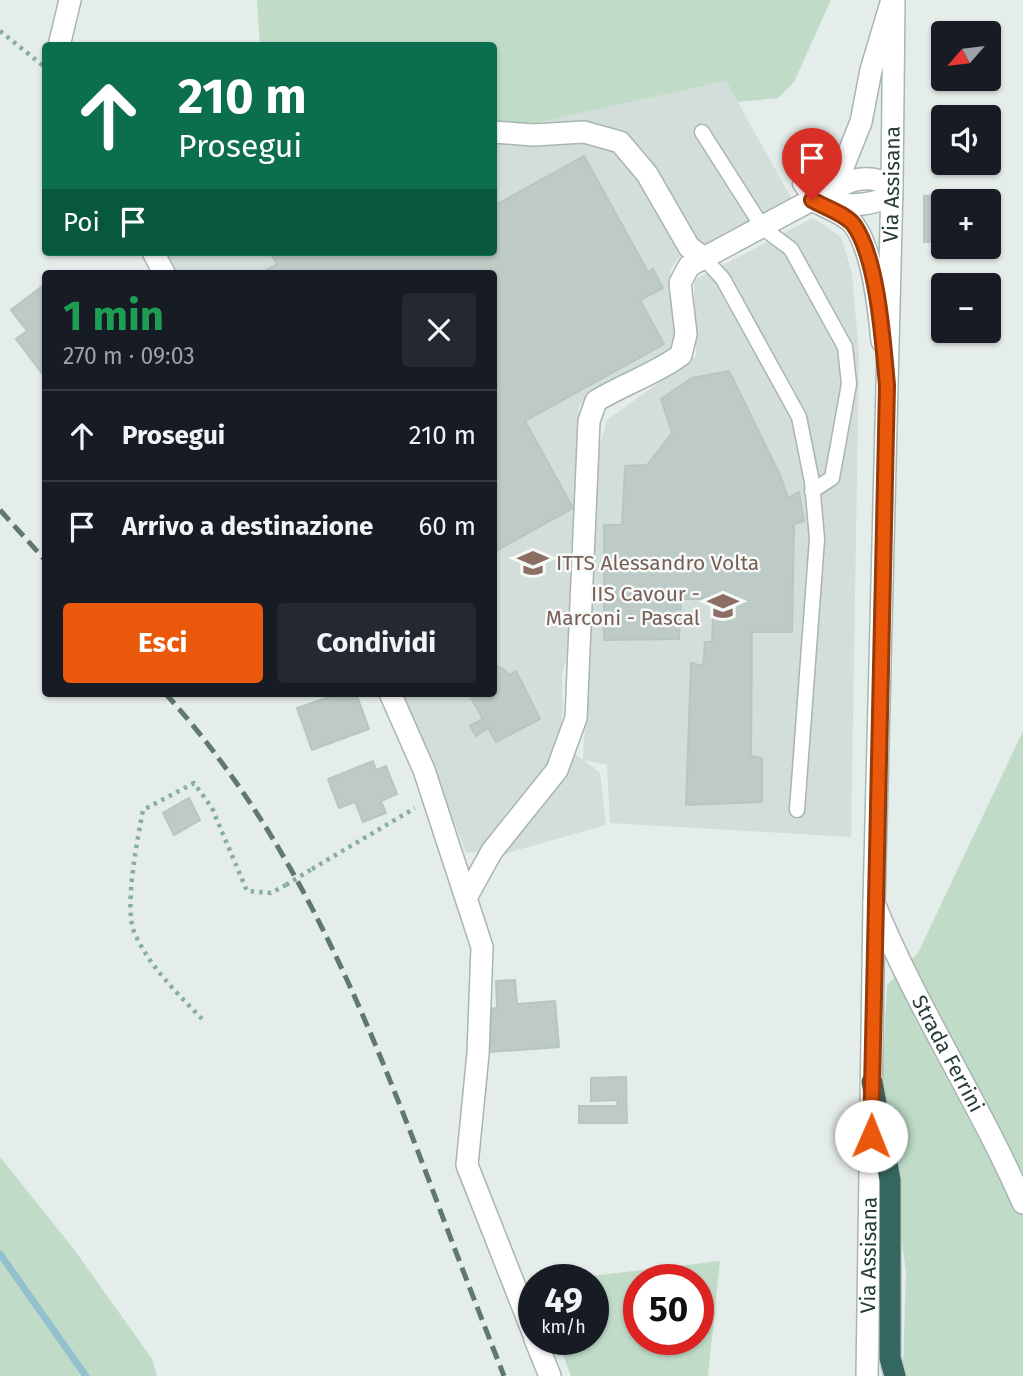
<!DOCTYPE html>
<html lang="it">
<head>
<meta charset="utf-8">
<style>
  body { margin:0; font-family:"Fira Sans",sans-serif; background:#242831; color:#f1f3f6; height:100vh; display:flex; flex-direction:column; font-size:26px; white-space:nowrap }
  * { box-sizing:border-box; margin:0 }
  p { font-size:23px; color:#9ea1a6 }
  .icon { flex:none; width:38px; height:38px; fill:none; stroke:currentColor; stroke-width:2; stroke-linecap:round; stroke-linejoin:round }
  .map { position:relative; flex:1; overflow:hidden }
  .panel { position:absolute; left:42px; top:270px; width:455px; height:427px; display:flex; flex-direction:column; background:#171b24; border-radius:7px; box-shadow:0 2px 5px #0004 }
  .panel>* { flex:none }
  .top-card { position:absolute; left:42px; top:42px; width:455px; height:214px; border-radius:7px; box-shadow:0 2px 5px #0004; background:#0b6e4f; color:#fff; overflow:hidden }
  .needle { width:46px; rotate:242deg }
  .fabs { position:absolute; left:931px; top:21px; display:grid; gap:14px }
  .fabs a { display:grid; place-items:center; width:70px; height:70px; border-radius:7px; background:#171b24; box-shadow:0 2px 5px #0004; font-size:35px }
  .speed { position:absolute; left:518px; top:1264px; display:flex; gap:14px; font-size:35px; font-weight:700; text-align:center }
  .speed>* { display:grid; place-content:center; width:91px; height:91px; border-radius:50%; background:#171b24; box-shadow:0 2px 5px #0004; line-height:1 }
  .speed small { font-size:18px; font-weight:400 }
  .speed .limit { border:10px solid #d22; background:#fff; color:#111 }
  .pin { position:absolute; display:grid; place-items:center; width:60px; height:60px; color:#fff; margin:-72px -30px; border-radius:50% 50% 50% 0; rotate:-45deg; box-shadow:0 0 7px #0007 }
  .pin .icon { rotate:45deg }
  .me { position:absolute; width:77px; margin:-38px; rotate:1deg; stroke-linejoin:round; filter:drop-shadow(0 0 5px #0008) }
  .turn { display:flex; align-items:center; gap:24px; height:147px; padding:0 21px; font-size:32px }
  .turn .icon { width:91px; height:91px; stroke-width:2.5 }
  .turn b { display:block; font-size:49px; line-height:60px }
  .then { display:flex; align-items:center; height:66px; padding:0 21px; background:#0003; gap:14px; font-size:26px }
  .round { display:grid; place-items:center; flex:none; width:74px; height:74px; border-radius:7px; background:#242831 }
  .head { display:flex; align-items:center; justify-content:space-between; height:119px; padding:0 21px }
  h1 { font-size:42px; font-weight:700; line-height:52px; color:#1e9e55 }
  .cta { display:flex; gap:14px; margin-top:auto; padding:14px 21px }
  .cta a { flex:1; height:80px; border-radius:7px; background:#ea580c; color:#fff; font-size:28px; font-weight:700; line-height:80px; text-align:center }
  .cta a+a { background:#242831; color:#f1f3f6 }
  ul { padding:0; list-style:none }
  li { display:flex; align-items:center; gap:21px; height:91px; padding:0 21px; border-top:2px solid #363941 }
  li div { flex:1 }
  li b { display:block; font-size:26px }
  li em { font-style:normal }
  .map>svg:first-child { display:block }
  .built { fill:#d3ddd9 }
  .green { fill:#c0dcc9; fill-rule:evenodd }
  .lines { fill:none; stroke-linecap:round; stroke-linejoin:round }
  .stream { stroke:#92c1cd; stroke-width:7 }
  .building { fill:#bdcac6; stroke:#b8c6c1; stroke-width:2 }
  .service-casing { stroke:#a8b5b1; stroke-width:17 }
  .minor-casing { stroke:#a8b5b1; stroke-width:24 }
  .secondary-casing { stroke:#a4b8b2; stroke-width:24 }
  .motorway-casing { stroke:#c2c9c7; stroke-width:24 }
  .path { stroke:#88aea3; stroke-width:4.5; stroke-dasharray:3.5 5; stroke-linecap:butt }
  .service { stroke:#fff; stroke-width:14 }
  .minor { stroke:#fff; stroke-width:21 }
  .secondary { stroke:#fff; stroke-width:21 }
  .motorway { stroke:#34675f; stroke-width:21 }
  .rail { stroke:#607873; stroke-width:5; stroke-dasharray:14 7; stroke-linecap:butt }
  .path-bridge { stroke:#88aea3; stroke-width:4.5; stroke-dasharray:3.5 5; stroke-linecap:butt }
  .route-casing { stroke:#983908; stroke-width:18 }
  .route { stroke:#ea580c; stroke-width:12 }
  .labels { text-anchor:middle; stroke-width:5; stroke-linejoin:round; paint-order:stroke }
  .street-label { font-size:21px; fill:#263d38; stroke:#f5f9f8 }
  .education-label { font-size:21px; fill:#785e54; stroke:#f5f9f8; text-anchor:start }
</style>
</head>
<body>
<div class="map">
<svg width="1023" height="1376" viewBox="0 0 1023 1376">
  <rect width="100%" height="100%" fill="#e5edea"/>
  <path class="built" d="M726,81L793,201L723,238L680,256L670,270L675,339L671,353L588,396L579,405L567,658L562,674L563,710L558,742L583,760L598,452L607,420L696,356L694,280L813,218L841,237L852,273L859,356L851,837L610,823L607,765L584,760L600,773L606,825L504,854L466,852L403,693H494V273H177L165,252H494V132Z"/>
  <path class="green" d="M257,0H831L794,82L778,98L738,102L726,81L494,132V46L260,45Z
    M1023,731V1376H905L903,1368L906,1273L882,1084L887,985L918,953Z
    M0,1157L73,1248L152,1359L157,1376H0Z
    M720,1261L708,1376H571L557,1339H593V1279H565ZM639,1279H698V1339H639Z"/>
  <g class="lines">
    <path class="stream" d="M0,1254L86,1376"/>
  </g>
  <path class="building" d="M584,156L648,272L653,269L663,288L640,300L664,344L525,421L573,508L494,552V273H261L277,264L270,252H494V206Z
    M965,193V201H943V241L924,242V196Z
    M45,284L46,375L44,376L16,339L27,331L11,310Z
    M729,371L780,475L788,498L799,492L804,521L794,524L792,632H752L751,756L762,758V802L686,805L691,663L703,666L705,642H712L714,599H681L679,639L604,640V525H622L625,466L647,465L672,433L661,399L692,378Z
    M494,665L504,669L509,675L516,671L540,719L496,742L488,728L476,736L470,726L483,719L470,696L476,693H494Z
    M340,693H356L369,729L312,750L297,708Z
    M373,761L376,770L386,766L397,794L381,801L386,813L363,822L355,802L339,808L328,779Z
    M189,798L200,820L174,835L163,813Z
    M515,980L517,1004L555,1001L559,1047L490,1052L487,1009L497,1008L496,981Z
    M626,1077L627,1123H579V1106H617L618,1100L591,1101V1078Z"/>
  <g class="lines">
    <g class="service-casing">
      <path id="service" d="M702,132L763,228L791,249L845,347L849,384L832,478L812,491
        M800,184L812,200
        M704,258L723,279L799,417L812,482L817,539L797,810"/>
    </g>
    <g class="minor-casing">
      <g id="minor">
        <path d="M59,46L70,0"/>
        <path d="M494,132L533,135L584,132L620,142L647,174L689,247L704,258"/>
        <path d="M827,193C848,180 868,172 892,186"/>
        <path d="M812,200C824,207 846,214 854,225C873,251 879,309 882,341"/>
        <path d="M825,201C849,207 868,206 892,196"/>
        <path d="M153,252L164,273"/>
        <path d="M390,693L424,770L482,947L478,1054L467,1165L534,1335"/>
        <path d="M467,896L492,851L557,770L576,718L589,421L596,401C624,384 655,374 681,355L686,334L680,283L689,266L819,196L843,167L861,122L871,70L891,3"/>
        <path id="s1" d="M874,903C916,1007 978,1100 1023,1203"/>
        <path d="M535,1339L550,1376"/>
      </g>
    </g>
    <g class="secondary-casing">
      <g id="secondary">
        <path id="s2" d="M867,1376L874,903L892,186L894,0"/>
      </g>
    </g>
    <g class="motorway-casing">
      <path id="motorway" d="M872,1082L890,1180V1358L895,1376"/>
    </g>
    <path class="path" d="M0,31L46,68
      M312,869L415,808
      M202,1019C177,993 150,967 135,934C123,909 138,837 143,810L194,783L212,808L247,891L271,893L286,885"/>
    <use href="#service" class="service"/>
    <use href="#minor" class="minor"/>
    <use href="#secondary" class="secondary"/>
    <use href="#motorway" class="motorway"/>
    <path class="rail" d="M0,510L46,561
      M165,693C295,837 362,1005 430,1183C454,1248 479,1312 504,1376"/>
    <path class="path-bridge" d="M286,885L312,869"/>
  </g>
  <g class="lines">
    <g class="route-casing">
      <path id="route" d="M812,200C824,207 846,214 854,225C878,259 883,343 887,385L871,1136"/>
    </g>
    <use href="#route" class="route"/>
  </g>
  <defs>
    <g id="university-bare" transform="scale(2.415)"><path d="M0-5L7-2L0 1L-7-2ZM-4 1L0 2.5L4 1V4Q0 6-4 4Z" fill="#8d6e63" stroke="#f5f9f8" stroke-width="2.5" paint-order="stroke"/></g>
  </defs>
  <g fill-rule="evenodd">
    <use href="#university-bare" x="533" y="563"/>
    <use href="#university-bare" x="723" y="606"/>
  </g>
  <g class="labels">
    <g class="street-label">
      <text dy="7" stroke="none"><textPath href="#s2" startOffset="1192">Via Assisana</textPath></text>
      <text dy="7" stroke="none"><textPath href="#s1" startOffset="168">Strada Ferrini</textPath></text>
      <text dy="7" stroke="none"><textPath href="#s2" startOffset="121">Via Assisana</textPath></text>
    </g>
    <g class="education-label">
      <text x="556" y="570">ITTS Alessandro Volta</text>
      <text x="700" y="601" text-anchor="end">IIS Cavour -<tspan x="700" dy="24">Marconi - Pascal</tspan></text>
    </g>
  </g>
</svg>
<div class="fabs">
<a><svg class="needle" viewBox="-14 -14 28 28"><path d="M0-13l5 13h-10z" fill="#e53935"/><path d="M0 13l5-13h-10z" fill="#9ea1a6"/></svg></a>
<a><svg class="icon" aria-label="sound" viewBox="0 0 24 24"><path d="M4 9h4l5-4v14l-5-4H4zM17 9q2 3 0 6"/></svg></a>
<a>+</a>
<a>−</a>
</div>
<div class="speed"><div>49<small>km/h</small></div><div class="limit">50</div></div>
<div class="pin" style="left:812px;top:200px;background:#d93025"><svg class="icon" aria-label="arrive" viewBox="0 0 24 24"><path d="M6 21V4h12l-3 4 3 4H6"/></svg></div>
<svg class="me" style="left:871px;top:1136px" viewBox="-20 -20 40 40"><circle r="19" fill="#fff"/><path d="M0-13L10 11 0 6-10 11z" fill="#ea580c"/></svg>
<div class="top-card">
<div class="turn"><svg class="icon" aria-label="ahead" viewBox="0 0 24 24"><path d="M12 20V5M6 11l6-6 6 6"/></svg><div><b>210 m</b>Prosegui</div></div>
<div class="then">Poi<svg class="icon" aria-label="arrive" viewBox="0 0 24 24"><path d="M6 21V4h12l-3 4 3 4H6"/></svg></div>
</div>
<section class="panel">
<div class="head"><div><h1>1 min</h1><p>270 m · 09:03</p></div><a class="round"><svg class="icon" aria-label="close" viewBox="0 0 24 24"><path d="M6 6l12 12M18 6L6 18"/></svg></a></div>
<ul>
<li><svg class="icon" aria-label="ahead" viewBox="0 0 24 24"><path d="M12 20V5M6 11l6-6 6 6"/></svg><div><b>Prosegui</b></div><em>210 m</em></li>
<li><svg class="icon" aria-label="arrive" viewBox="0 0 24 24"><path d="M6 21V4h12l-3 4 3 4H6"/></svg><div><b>Arrivo a destinazione</b></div><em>60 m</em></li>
</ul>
<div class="cta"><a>Esci</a><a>Condividi</a></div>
</section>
</div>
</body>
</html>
